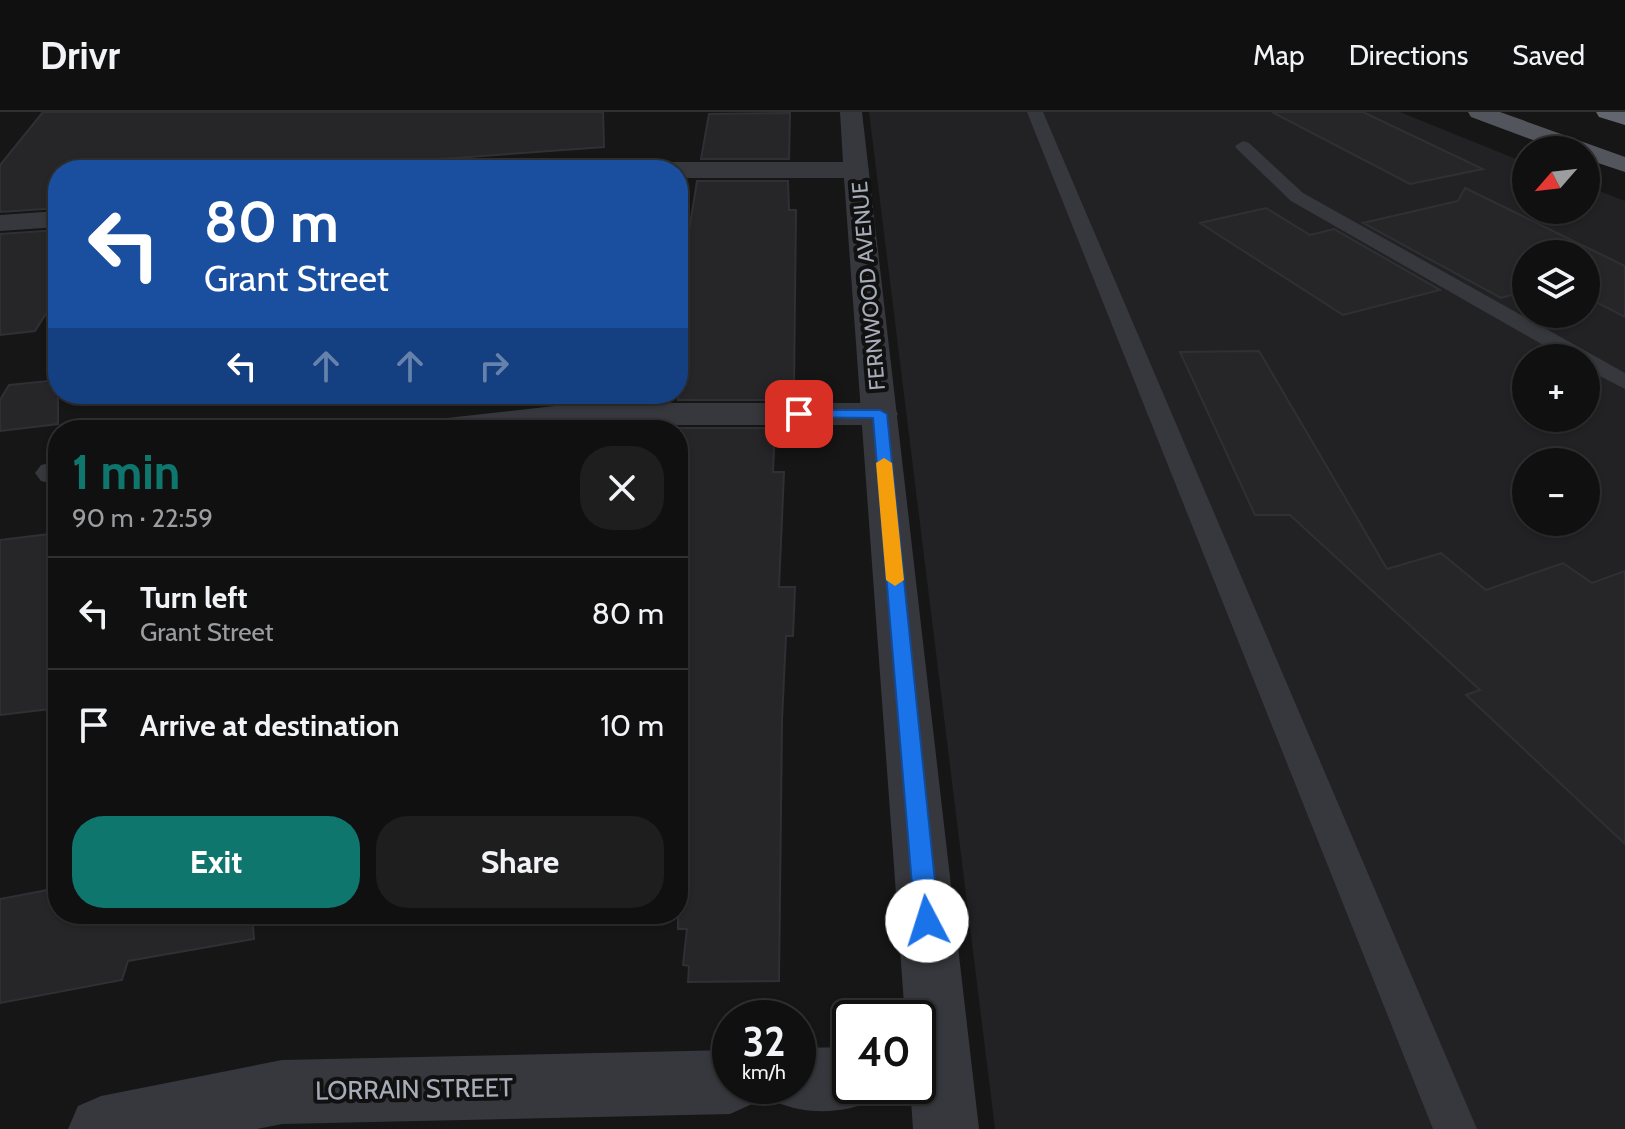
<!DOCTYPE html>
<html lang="en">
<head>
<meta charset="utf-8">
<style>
  body { margin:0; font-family:Cabin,sans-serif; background:#1e1e1f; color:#f1f3f6; height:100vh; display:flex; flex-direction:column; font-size:30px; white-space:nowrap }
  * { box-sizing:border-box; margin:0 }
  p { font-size:26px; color:#9c9d9f }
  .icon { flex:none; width:44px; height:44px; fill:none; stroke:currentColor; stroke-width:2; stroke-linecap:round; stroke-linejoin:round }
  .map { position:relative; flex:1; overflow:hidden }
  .sheet { position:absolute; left:48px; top:308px; width:640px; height:504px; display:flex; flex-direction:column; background:#101011; border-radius:32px; box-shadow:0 2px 6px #0004,0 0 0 2px #303031 }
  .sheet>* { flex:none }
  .top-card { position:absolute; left:48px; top:48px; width:640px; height:244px; border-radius:32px; box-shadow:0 2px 6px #0004,0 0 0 2px #303031; background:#1a4fa0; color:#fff; overflow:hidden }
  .needle { width:52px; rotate:242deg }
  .tools { position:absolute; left:1512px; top:24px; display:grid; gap:16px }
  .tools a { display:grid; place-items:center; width:88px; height:88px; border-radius:50%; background:#101011; box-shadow:0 2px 6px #0004,0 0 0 2px #303031; font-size:40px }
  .speed { position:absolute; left:712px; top:888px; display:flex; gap:16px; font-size:40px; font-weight:700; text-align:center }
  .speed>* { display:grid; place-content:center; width:104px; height:104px; border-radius:50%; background:#101011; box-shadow:0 2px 6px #0004,0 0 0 2px #303031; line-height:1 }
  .speed small { font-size:20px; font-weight:400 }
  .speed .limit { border:4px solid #111; border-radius:12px; background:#fff; color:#111 }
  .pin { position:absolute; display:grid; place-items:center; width:68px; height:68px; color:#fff; margin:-34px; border-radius:16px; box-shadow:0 4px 12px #0006 }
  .me { position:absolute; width:88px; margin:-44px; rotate:355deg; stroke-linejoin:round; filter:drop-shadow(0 0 6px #0008) }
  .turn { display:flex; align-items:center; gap:28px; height:168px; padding:0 24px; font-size:36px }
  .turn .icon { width:104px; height:104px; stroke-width:2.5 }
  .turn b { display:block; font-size:56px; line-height:68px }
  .lanes { display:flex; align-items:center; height:76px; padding:0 24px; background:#0003; justify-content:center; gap:40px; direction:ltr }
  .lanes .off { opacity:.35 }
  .round { display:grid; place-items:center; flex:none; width:84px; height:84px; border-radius:32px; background:#1e1e1f }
  .summary { display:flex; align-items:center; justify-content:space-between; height:136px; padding:0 24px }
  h1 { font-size:48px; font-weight:700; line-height:60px; color:#0f766e }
  .primary-button { display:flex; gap:16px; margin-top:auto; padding:16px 24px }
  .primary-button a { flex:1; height:92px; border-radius:32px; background:#0f766e; color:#fff; font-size:32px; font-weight:700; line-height:92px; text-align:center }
  .primary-button a+a { background:#1e1e1f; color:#f1f3f6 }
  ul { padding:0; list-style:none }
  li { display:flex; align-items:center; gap:24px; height:112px; padding:0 24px; border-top:2px solid #303031 }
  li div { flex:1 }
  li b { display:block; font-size:30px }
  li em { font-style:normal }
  header { display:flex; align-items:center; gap:48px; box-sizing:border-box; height:112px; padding:0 40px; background:#101011; border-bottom:2px solid #303031 }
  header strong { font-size:38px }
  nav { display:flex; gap:44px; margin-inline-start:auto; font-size:28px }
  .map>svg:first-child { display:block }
  .built { fill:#222224; fill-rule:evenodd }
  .building { fill:#262629; stroke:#2f3034; stroke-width:2 }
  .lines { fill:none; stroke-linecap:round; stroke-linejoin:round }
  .service { fill:#36383d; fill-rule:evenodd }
  .minor { fill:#36383d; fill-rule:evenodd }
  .tertiary { fill:#36383d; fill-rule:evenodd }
  .primary { fill:#52555c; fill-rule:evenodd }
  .motorway { fill:#62666e; fill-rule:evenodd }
  .route { fill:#1a73e8; stroke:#114b97; stroke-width:2 }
  .slow { fill:#f59e0b }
  .labels { text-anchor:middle; stroke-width:8; stroke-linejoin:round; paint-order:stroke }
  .street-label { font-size:22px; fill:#a7adb8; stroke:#111112 }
  .near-street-label { font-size:26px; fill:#a7adb8; stroke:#111112 }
</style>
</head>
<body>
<header>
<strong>Drivr</strong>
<nav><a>Map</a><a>Directions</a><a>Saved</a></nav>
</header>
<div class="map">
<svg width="1625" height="1017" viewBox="0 0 1625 1017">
  <rect width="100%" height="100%" fill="#161617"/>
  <path class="built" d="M869,0H1400L1526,51V98H1586V74L1625,89V1017H995ZM1526,142H1586V202H1526ZM1526,246H1586V306H1526ZM1526,350H1586V410H1526Z"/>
  <path class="building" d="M43,0H603L604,35L290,58H58V96L0,100V53Z
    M1272,0H1363L1483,57L1410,72Z
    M790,1L789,47H701L709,2Z
    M697,69H788L789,98H796L794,273H777V288H678V125H688Z
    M1465,76L1625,154V205L1586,185V142H1526V179L1501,186L1363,111L1458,89Z
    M1266,96L1310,123L1334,117L1440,178L1343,203L1200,111Z
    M58,118V183L35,219L0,223V122Z
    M1259,239L1387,457L1441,441L1486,478L1563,451L1592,471L1625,459V732L1466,583L1480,578L1290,403H1255L1180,240Z
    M58,268V312L0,319V288L9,273Z
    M678,316H775L773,360H784L779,475H795L793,524H786L782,608L779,869L688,870L689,854L683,853L687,817H678Z
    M58,421V596L0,603V428Z
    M58,776V802H252L254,827L128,849L122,868L0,891V787Z"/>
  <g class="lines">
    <path class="service" d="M1027,0H1043L1477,1017H1433Z
      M1243,29L1249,31L1303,81L1625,261V277L1586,257V246H1566L1291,89L1237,37L1235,34Z"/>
    <path class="minor" d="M581,291H880L893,294L898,302L893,310L880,313H581L533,318H420L425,310L438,307Z
      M58,349V373L41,369L35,361L41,353Z
      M850,935V974H879L872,989C841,1002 807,1003 776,990L769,974H798V936Z
      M730,938V974H760L752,992L730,1002L282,1012L257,1017H68L78,994L101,984L282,948Z"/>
    <path class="tertiary" d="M840,0H862L979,1017H913L910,974H918V906H905L844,66H678V58H618L622,53L631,50H843Z
      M58,99V115L0,119V103Z"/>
    <path class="primary" d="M1468,0H1500L1625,45V60L1586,47V38H1560L1471,5Z"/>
    <path class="motorway" d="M1596,0H1625V13L1599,5Z"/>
  </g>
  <path class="route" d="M799,298H880L887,302L939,809L935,817L927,820L919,817L915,809L873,306L794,305L791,302Z"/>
  <path class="slow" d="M884,346L892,351L904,468L895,474L886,468L876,351Z"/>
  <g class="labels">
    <g class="street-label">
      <text transform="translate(868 174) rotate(-95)" y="8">FERNWOOD AVENUE</text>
    </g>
    <g class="near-street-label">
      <text transform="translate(414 977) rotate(-1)" y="9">LORRAIN STREET</text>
    </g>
  </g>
</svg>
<div class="tools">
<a><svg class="needle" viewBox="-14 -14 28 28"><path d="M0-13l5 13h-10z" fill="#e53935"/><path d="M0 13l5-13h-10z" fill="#9c9d9f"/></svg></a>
<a><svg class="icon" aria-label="layers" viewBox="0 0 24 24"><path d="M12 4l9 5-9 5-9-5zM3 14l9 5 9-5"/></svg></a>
<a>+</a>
<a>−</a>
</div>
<div class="speed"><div>32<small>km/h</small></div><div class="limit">40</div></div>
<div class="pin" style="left:799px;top:302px;background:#d93025"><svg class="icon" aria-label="arrive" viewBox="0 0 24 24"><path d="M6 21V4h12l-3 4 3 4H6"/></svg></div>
<svg class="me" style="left:927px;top:809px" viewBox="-20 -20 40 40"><circle r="19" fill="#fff"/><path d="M0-13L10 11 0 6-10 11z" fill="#1a73e8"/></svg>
<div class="top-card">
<div class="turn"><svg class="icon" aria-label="left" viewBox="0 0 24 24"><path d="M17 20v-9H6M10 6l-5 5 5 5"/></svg><div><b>80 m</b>Grant Street</div></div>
<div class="lanes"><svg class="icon" aria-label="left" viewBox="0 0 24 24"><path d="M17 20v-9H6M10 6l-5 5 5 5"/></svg><svg class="icon off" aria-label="ahead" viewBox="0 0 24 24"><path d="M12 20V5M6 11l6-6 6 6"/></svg><svg class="icon off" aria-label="ahead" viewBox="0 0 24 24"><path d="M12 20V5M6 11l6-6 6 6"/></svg><svg class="icon off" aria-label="right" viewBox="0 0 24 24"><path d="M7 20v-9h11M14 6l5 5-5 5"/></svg></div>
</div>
<section class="sheet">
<div class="summary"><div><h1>1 min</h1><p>90 m · 22:59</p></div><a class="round"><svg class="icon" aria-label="close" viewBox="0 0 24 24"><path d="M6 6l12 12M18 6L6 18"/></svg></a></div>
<ul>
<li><svg class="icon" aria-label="left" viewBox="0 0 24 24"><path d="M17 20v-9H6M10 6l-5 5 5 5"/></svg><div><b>Turn left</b><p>Grant Street</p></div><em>80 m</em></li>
<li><svg class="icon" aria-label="arrive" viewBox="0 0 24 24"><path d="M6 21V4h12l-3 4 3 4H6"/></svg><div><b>Arrive at destination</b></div><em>10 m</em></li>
</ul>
<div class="primary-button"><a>Exit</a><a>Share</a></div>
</section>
</div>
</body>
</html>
